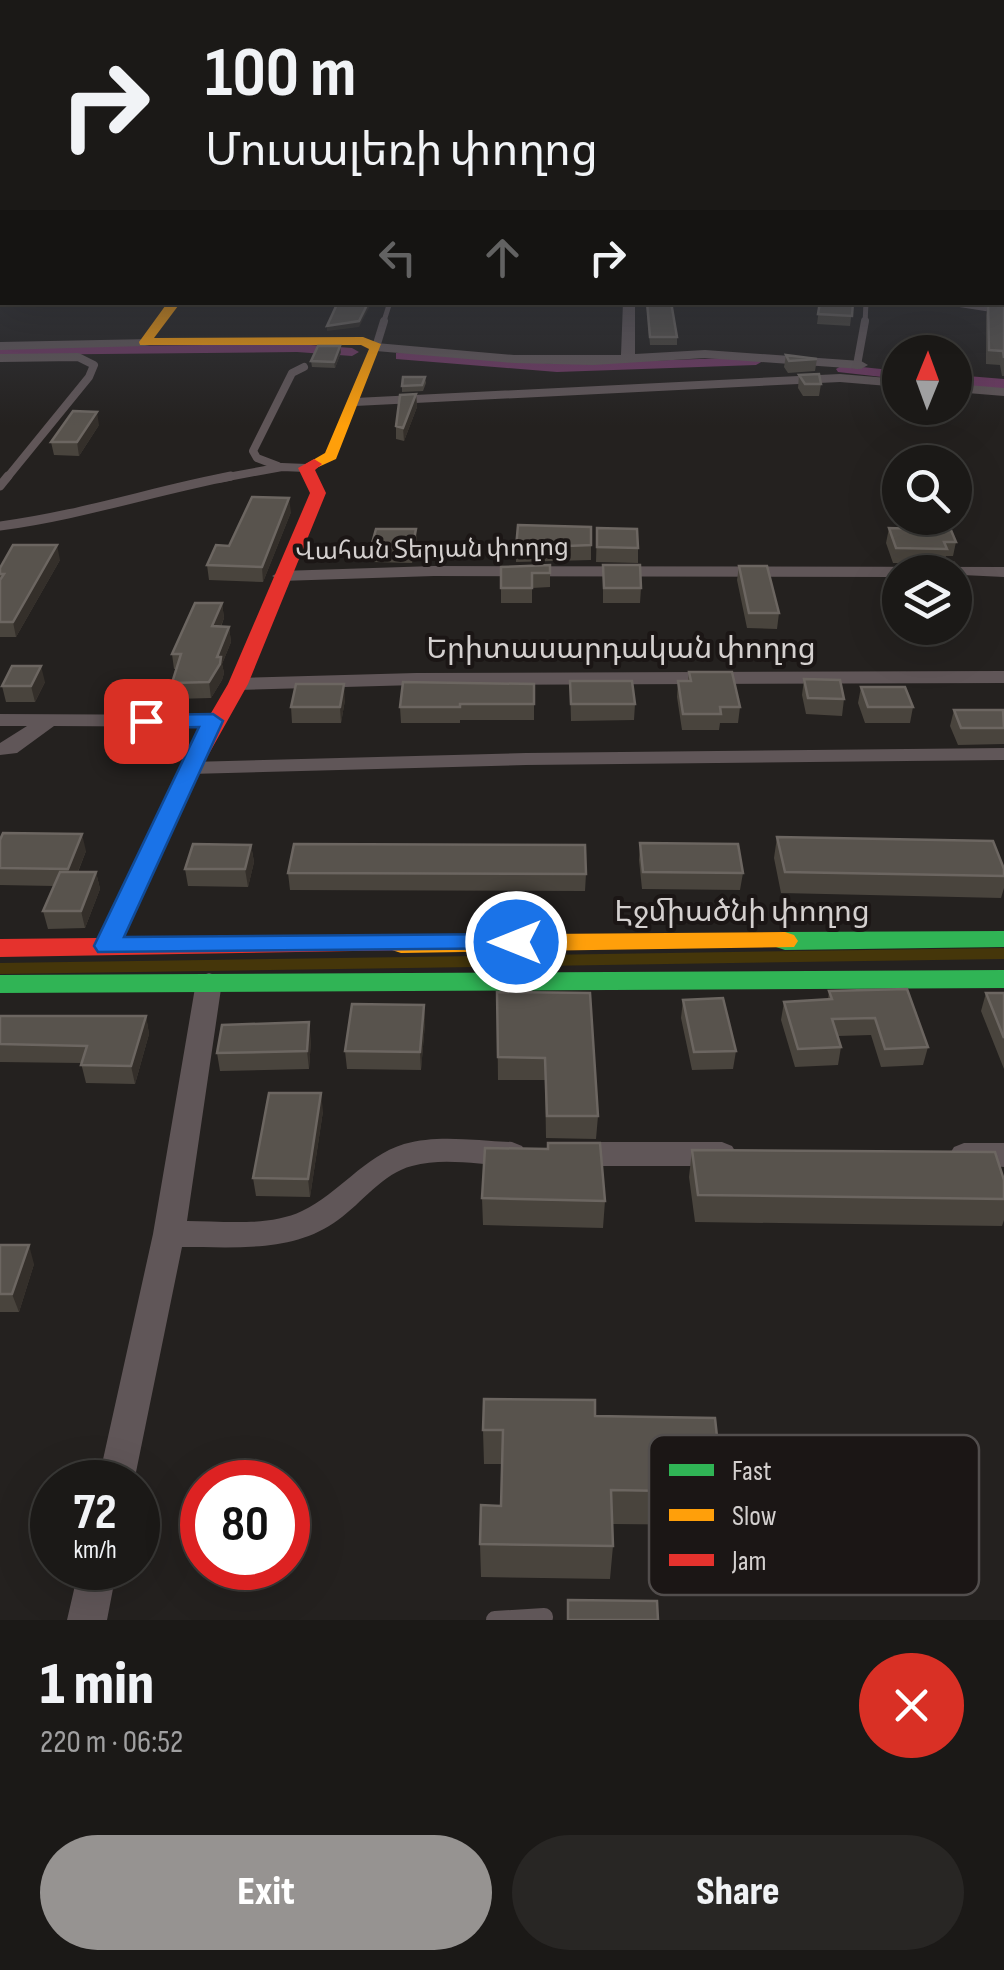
<!DOCTYPE html>
<html lang="en">
<head>
<meta charset="utf-8">
<style>
  body { margin:0; font-family:"Sofia Sans Condensed","Noto Sans Armenian",sans-serif; background:#282624; color:#f1f3f6; height:100vh; display:flex; flex-direction:column; font-size:38px; white-space:nowrap }
  * { box-sizing:border-box; margin:0 }
  p { font-size:32px; color:#a0a0a1 }
  .icon { flex:none; width:55px; height:55px; fill:none; stroke:currentColor; stroke-width:2; stroke-linecap:round; stroke-linejoin:round }
  .map { position:relative; height:1620px; overflow:hidden }
  .side { display:flex; flex-direction:column; background:#1b1917; flex:1 }
  .side>* { flex:none }
  .banner { position:absolute; left:0px; top:0px; width:1005px; height:305px; box-shadow:0 10px 40px #0002,0 0 0 2px #393836; background:#1b1917; color:#f1f3f6; overflow:hidden }
  .needle { width:65px; rotate:1deg }
  .controls { position:absolute; left:882px; top:335px; display:grid; gap:20px }
  .controls a { display:grid; place-items:center; width:90px; height:90px; border-radius:50%; background:#1b1917; box-shadow:0 10px 40px #0002,0 0 0 2px #393836; font-size:50px }
  .speed { position:absolute; left:30px; top:1460px; display:flex; gap:20px; font-size:50px; font-weight:700; text-align:center }
  .speed>* { display:grid; place-content:center; width:130px; height:130px; border-radius:50%; background:#1b1917; box-shadow:0 10px 40px #0002,0 0 0 2px #393836; line-height:1 }
  .speed small { font-size:25px; font-weight:400 }
  .speed .limit { border:15px solid #d22; background:#fff; color:#111 }
  .pin { position:absolute; display:grid; place-items:center; width:85px; height:85px; color:#fff; margin:-42px; border-radius:20px; box-shadow:0 5px 15px #0006 }
  .me { position:absolute; width:110px; margin:-55px; rotate:270deg; stroke-linejoin:round; filter:drop-shadow(0 0 8px #0008) }
  .turn { display:flex; align-items:center; gap:35px; height:210px; padding:0 40px; font-size:45px }
  .turn .icon { width:130px; height:130px; stroke-width:2.5 }
  .turn b { display:block; font-size:70px; line-height:85px }
  .lanes { display:flex; align-items:center; height:95px; padding:0 40px; background:#0003; justify-content:center; gap:50px; direction:ltr }
  .lanes .off { opacity:.35 }
  .round { display:grid; place-items:center; flex:none; width:105px; height:105px; border-radius:52px; background:#282624 }
  .headline { display:flex; align-items:center; justify-content:space-between; height:170px; padding:0 40px }
  h1 { font-size:60px; font-weight:800; line-height:75px }
  .primary-button { display:flex; gap:20px; margin-top:auto; padding:20px 40px }
  .primary-button a { flex:1; height:115px; border-radius:60px; background:#969391; color:#fff; font-size:40px; font-weight:800; line-height:115px; text-align:center }
  .primary-button a+a { background:#282624; color:#f1f3f6 }
  .map>svg:first-child { display:block }
  .green { fill:#45360a }
  .lines { fill:none; stroke-linecap:round; stroke-linejoin:round }
  .canal { fill:#6e3a62; fill-rule:evenodd }
  .lane-far3 { stroke:#605658; stroke-width:5 }
  .lane-far2 { stroke:#605658; stroke-width:8 }
  .lane-far1 { stroke:#605658; stroke-width:9 }
  .lane { stroke:#605658; stroke-width:18 }
  .street { fill:#605658; fill-rule:evenodd }
  .fast { fill:#30b455; fill-rule:evenodd }
  .slow { fill:#ff9f0a; fill-rule:evenodd }
  .jam { fill:#e5322d; fill-rule:evenodd }
  .wall { fill:#49443d }
  .shaded-wall { fill:#342f2a }
  .building { fill:#58534d; stroke:#6c6661; stroke-width:2.5 }
  .route { fill:#1a73e8; stroke:#114b97; stroke-width:2.5 }
  .labels { text-anchor:middle; stroke-width:8; stroke-linejoin:round; paint-order:stroke }
  .far-street-label { font-size:25px; fill:#d4d0cf; stroke:#1b1615 }
  .street-label { font-size:30px; fill:#d4d0cf; stroke:#1b1615 }
  .key { fill:#1b1615; stroke:#524e4d; stroke-width:2.5 }
  .key-label { font-size:28px; fill:#d4d0cf }
</style>
</head>
<body>
<div class="map">
<svg width="1004" height="1620" viewBox="0 0 1004 1620">
  <rect width="100%" height="100%" fill="#24211f"/>
  <path class="green" d="M1004,948V959L0,974V963Z"/>
  <g class="lines">
    <path class="canal" d="M963,302L1004,304V312Z
      M297,344L352,348L359,352L352,356L297,352L0,355V347Z
      M401,352L557,364L756,357L763,361L756,365L557,372L396,359V353Z
      M843,365L900,371V379L838,372L836,369Z
      M955,375L1004,379V389L955,385Z"/>
    <path class="lane-far3" d="M383,324L390,302
      M865,324L866,302"/>
    <path class="lane-far2" d="M376,347L384,321
      M0,358L78,357L94,365L89,377L6,479
      M857,365L865,321
      M278,466L257,458L253,451L292,373L304,367
      M217,479L282,467L306,468"/>
    <path class="lane-far1" d="M0,486L8,476
      M0,526C78,516 153,491 231,476"/>
    <path class="lane" d="M495,1620L544,1617"/>
    <path class="street" d="M623,302H635V354L705,350L861,361L868,365L861,369L705,358L593,365L514,363L376,351L370,347L376,343L514,355H621Z
      M947,302L1004,306V314L953,306Z
      M150,339V345L145,346L0,350V342Z
      M840,374L900,379V387L840,382L355,406L348,402L355,398Z
      M955,384L1004,388V396L955,392Z
      M434,566L1004,567V577L900,572V577L434,576L281,581L272,576L281,571Z
      M1004,671V683L416,685L238,690L228,684L238,678L416,673Z
      M0,714L213,715L223,721L213,727L54,726L17,753L0,755V743L27,726H0Z
      M1004,748V760L526,765L190,774L179,768L190,762L526,753Z
      M209,973L218,976L222,982L187,1221C222,1221 269,1227 302,1211C340,1193 363,1157 404,1144C439,1134 477,1141 512,1142L522,1146L527,1154L522,1162L512,1166C480,1165 444,1157 412,1166C383,1173 362,1203 338,1220C294,1253 234,1247 182,1247L134,1482H98L153,1234L196,982L200,976Z
      M574,1142H722L732,1146L737,1154L732,1162L722,1166H574L564,1162L559,1154L564,1146Z
      M964,1143H1004V1167L954,1163L949,1155L954,1147Z
      M79,1568H117L107,1620H67Z"/>
    <path class="fast" d="M1004,931V947L785,950L776,947L772,941L776,935L785,932Z
      M1004,970V988L0,993V975Z"/>
    <path class="slow" d="M168,302H181L154,338L363,337L381,344L336,459L314,469L306,464L325,453L369,349L361,345H140L139,342Z
      M785,932L794,935L798,941L794,947L401,953L392,950L388,944L392,938L401,935Z"/>
    <path class="jam" d="M314,459L322,464L315,470L326,493L248,684L201,768L123,938L401,935L410,938L414,944L410,950L0,957V939L98,938L179,768L228,684L310,493L298,468Z"/>
  </g>
  <path class="wall" d="M194,302H223L222,304Z
    M646,302H671L677,337V345H650Z
    M820,302H853L850,326L817,324Z
    M988,302L1004,303V376H1002L1000,365L986,364V315Z
    M341,352L335,368L312,367L311,361Z
    M786,355L817,359L815,371L788,373L784,367Z
    M799,375L821,384L819,396H803L798,388Z
    M425,377L426,383L423,391L402,392V386Z
    M416,394L417,407L404,441L396,439V426Z
    M99,425L79,456L54,455L51,442Z
    M291,512L263,582L209,580L207,565L229,546Z
    M918,523H948L956,542L953,556H946L944,563H954L966,591L962,606H955V572H901L902,566L905,563H893L886,543L889,528L917,529Z
    M591,527V560L516,562V548Z
    M597,528L638,548V563L596,562Z
    M416,529L417,544L412,563L372,562L371,547Z
    M60,560L16,637H0V568Z
    M550,565V587L532,588V603H501V567Z
    M603,565L641,588L640,603H603Z
    M739,566L779,613L777,629L747,628L737,580Z
    M222,603L224,618L221,627H229L231,642L222,664L224,673L222,680L211,698L175,699L172,683L176,669H174L172,654Z
    M689,672L740,707L738,723H720L719,730H682L677,697L678,681H688Z
    M804,679L844,699L842,716L806,714L802,695Z
    M570,681L635,704L634,720L571,721Z
    M45,682L35,702H6L2,686Z
    M534,684V720H460V723H401L400,707Z
    M861,687L913,707L910,723H865L858,703Z
    M345,700L341,723H292L291,707Z
    M954,710L1004,713V744L958,745L950,726Z
    M777,837L1004,869V888L1001,898L781,893L774,858Z
    M0,840L86,851L78,872H96L100,889L85,928L48,929L43,911L54,886L0,885Z
    M640,843L743,873L740,890L642,889L639,860Z
    M251,845L254,862L248,887L188,886L185,869Z
    M288,873L586,874L585,891L290,890Z
    M829,991L928,1047L923,1065L881,1067L871,1035L838,1036L841,1047L838,1065L795,1067L781,1020L784,1002L828,1000Z
    M497,992L598,1116L596,1139L546,1138L545,1080H498Z
    M986,993H1004V1069L981,1011Z
    M683,1000L736,1051L733,1069L692,1070L681,1018Z
    M424,1005L425,1023L421,1070L347,1069L345,1051Z
    M0,1016H146L149,1034L135,1084L86,1083L81,1063L0,1062Z
    M311,1040L309,1069L220,1071L217,1053Z
    M323,1111L310,1197L256,1196L253,1178Z
    M692,1150L1004,1180V1220L1002,1226L695,1222L689,1177Z
    M482,1198L605,1201L603,1228L483,1225Z
    M0,1245L34,1264L19,1312H0Z
    M595,1416L723,1492L717,1525L612,1524L613,1546L610,1579L481,1577L480,1544L501,1506L502,1464H484L483,1430Z"/>
  <path class="shaded-wall" d="M368,303L369,308L359,327L327,331V326Z
    M340,346L341,352L335,368L334,362Z
    M416,394L417,407L404,441L403,428Z
    M97,412L99,425L79,456L77,442Z
    M289,498L291,512L263,582L262,567Z
    M416,529L417,544L412,563V548Z
    M57,545L60,560L16,637L13,622Z
    M222,603L224,618L214,642L212,626Z
    M229,627L231,642L222,664L224,673L222,680L211,698L209,682Z
    M41,666L45,682L35,702L31,686Z
    M344,684L345,700L341,723L340,707Z
    M82,834L86,851L72,886L68,869Z
    M251,845L254,862L248,887L245,869Z
    M96,872L100,889L85,928L81,911Z
    M424,1005L425,1023L421,1070L420,1052Z
    M146,1016L149,1034L135,1084L131,1066Z
    M309,1022L311,1040L309,1069L307,1051Z
    M321,1093L323,1111L310,1197L308,1179Z
    M29,1245L34,1264L19,1312L12,1294Z"/>
  <path class="building" d="M338,302H367L368,303L359,321L327,326Z
    M647,302H671L677,337H650Z
    M820,302H853L852,316L818,314Z
    M988,302L1004,303V358L1003,351L989,350Z
    M318,346H340L334,362L311,361Z
    M786,355L817,359L789,361Z
    M819,374L821,384H805L799,375Z
    M403,377H425L422,385L402,386Z
    M416,394L403,428L396,426L400,395Z
    M73,411L97,412L77,442H51Z
    M252,497L289,498L262,567L207,565L216,545L229,546Z
    M918,523H948L956,542H944L947,549L896,548L889,528L921,529Z
    M518,525L591,527V545L516,548Z
    M597,528L637,529L638,548L597,547Z
    M376,529H416L412,548L371,547Z
    M13,545H57L13,622H0V580L4,574H0V568Z
    M906,561L954,563L966,591H955V572H905L902,566Z
    M550,565V573H532V588H501V567Z
    M603,565H640L641,588H604Z
    M739,566H767L779,613H749Z
    M195,603H222L212,626L229,627L217,657H221L220,664L209,682L172,683L181,654H172Z
    M12,666H41L31,686H2Z
    M689,672H732L740,707H720L721,714H683L678,681H691Z
    M804,679L840,680L844,699L808,698Z
    M570,681H632L635,704H571Z
    M403,682L534,684V704H460V707H400Z
    M296,684H344L340,707H291Z
    M861,687H905L913,707H868Z
    M954,710H1003L1004,728H961Z
    M3,833L82,834L68,869L0,868V840Z
    M777,837L993,841L1004,869V876L785,872Z
    M640,843L738,844L743,873L643,872Z
    M193,844L251,845L245,869H185Z
    M294,844L585,845L586,874L288,873Z
    M60,872H96L81,911H43Z
    M907,989L928,1047L885,1049L875,1018L832,1019L841,1047L798,1049L784,1002L832,999L829,991Z
    M497,992L590,993L598,1116H547L545,1058L498,1057Z
    M986,993H1004V1038Z
    M723,998L736,1051L694,1052L683,1000Z
    M352,1004L424,1005L420,1052L345,1051Z
    M0,1016H146L131,1066L81,1065L87,1046L0,1044Z
    M309,1022L307,1051L217,1053L222,1025Z
    M269,1093H321L308,1179L253,1178Z
    M548,1143H600L605,1201L482,1198L485,1148L548,1149Z
    M692,1150L995,1152L1004,1180V1199L698,1195Z
    M0,1245H29L12,1294H0Z
    M484,1399L595,1400V1416L715,1418L723,1492L611,1490L613,1546L480,1544L481,1505L501,1506L503,1430H483Z
    M568,1600L657,1601L658,1620H568Z"/>
  <linearGradient id="sky" x2="0" y2="1"><stop stop-color="#141211"/><stop offset="0.47" stop-color="#3f434d"/><stop offset="1" stop-color="#3f434d" stop-opacity="0"/></linearGradient>
  <rect width="1004" height="426" fill="url(#sky)"/>
  <path class="route" d="M213,714L223,721L124,937L516,934L525,936L529,942L525,948L98,952L94,946L199,727L146,728L136,721L146,715Z"/>
  <g class="labels">
    <g class="far-street-label">
      <text transform="translate(432 548) rotate(-1)" y="9">Վահան Տերյան փողոց</text>
    </g>
    <g class="street-label">
      <text x="621" y="658">Երիտասարդական փողոց</text>
      <text x="742" y="921">Էջմիածնի փողոց</text>
    </g>
  </g>
  <rect x="649" y="1435" width="330" height="160" rx="15" class="key"/>
  <rect x="669" y="1464" width="45" height="12" fill="#30b455"/>
  <rect x="669" y="1509" width="45" height="12" fill="#ff9f0a"/>
  <rect x="669" y="1554" width="45" height="12" fill="#e5322d"/>
  <g class="key-label">
    <text x="732" y="1480">Fast</text>
    <text x="732" y="1525">Slow</text>
    <text x="732" y="1570">Jam</text>
  </g>
</svg>
<div class="controls">
<a><svg class="needle" viewBox="-14 -14 28 28"><path d="M0-13l5 13h-10z" fill="#e53935"/><path d="M0 13l5-13h-10z" fill="#a0a0a1"/></svg></a>
<a><svg class="icon" aria-label="search" viewBox="0 0 24 24"><circle cx="10" cy="10" r="6"/><path d="M15 15l6 6"/></svg></a>
<a><svg class="icon" aria-label="layers" viewBox="0 0 24 24"><path d="M12 4l9 5-9 5-9-5zM3 14l9 5 9-5"/></svg></a>
</div>
<div class="speed"><div>72<small>km/h</small></div><div class="limit">80</div></div>
<div class="pin" style="left:146px;top:721px;background:#d93025"><svg class="icon" aria-label="arrive" viewBox="0 0 24 24"><path d="M6 21V4h12l-3 4 3 4H6"/></svg></div>
<svg class="me" style="left:516px;top:942px" viewBox="-20 -20 40 40"><circle r="17" fill="#1a73e8" stroke="#fff" stroke-width="3"/><path d="M0-11L8 9 0 5-8 9z" fill="#fff"/></svg>
<div class="banner">
<div class="turn"><svg class="icon" aria-label="right" viewBox="0 0 24 24"><path d="M7 20v-9h11M14 6l5 5-5 5"/></svg><div><b>100 m</b>Մուսալեռի փողոց</div></div>
<div class="lanes"><svg class="icon off" aria-label="left" viewBox="0 0 24 24"><path d="M17 20v-9H6M10 6l-5 5 5 5"/></svg><svg class="icon off" aria-label="ahead" viewBox="0 0 24 24"><path d="M12 20V5M6 11l6-6 6 6"/></svg><svg class="icon" aria-label="right" viewBox="0 0 24 24"><path d="M7 20v-9h11M14 6l5 5-5 5"/></svg></div>
</div>
</div>
<section class="side">
<div class="headline"><div><h1>1 min</h1><p>220 m · 06:52</p></div><a class="round" style="background:#d93025;color:#fff"><svg class="icon" aria-label="close" viewBox="0 0 24 24"><path d="M6 6l12 12M18 6L6 18"/></svg></a></div>
<div class="primary-button"><a>Exit</a><a>Share</a></div>
</section>
</body>
</html>
